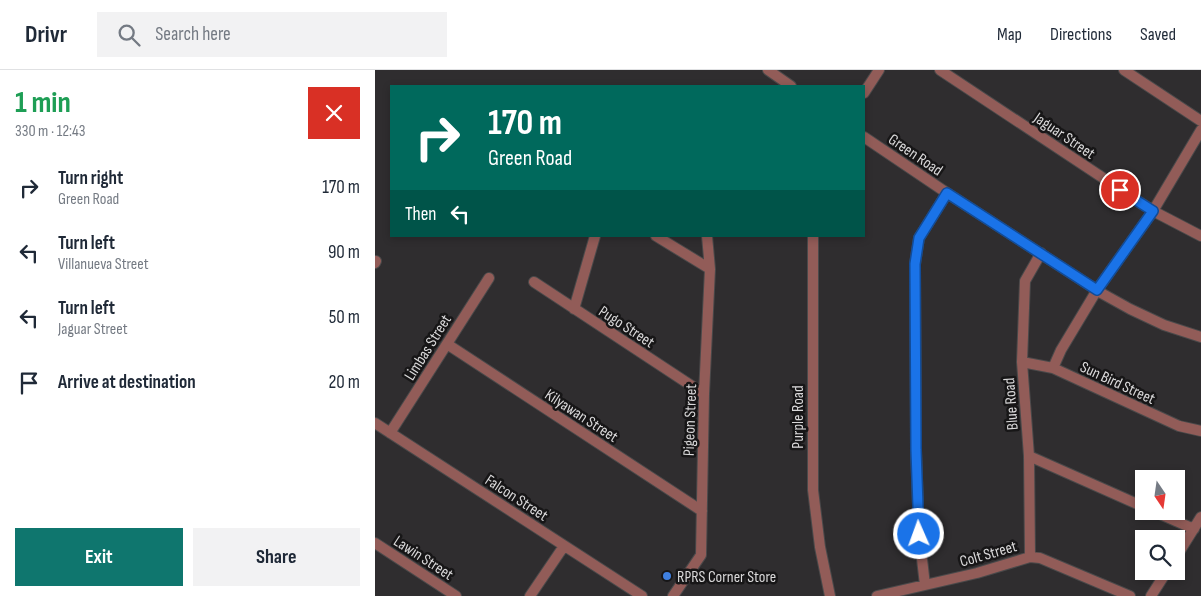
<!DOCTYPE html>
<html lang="en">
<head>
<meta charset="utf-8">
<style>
  body { margin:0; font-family:"Sofia Sans Condensed",sans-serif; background:#f2f2f3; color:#1f2937; height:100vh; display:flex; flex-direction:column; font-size:19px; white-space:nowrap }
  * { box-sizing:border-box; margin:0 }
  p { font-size:16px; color:#747a83 }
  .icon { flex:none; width:28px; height:28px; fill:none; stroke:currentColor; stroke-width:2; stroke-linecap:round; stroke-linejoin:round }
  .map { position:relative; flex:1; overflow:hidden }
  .details { display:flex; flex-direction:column; background:#fff; width:375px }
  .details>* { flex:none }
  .top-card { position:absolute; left:15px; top:15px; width:475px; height:152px; border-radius:0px; box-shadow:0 2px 8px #0003; background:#00695c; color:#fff; overflow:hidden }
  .needle { width:32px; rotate:167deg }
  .fabs { position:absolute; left:760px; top:400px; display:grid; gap:10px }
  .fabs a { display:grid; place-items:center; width:50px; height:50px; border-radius:0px; background:#fff; box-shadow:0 2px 8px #0003; font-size:25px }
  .pin { position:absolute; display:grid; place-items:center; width:42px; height:42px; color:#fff; margin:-21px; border:2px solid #fff; border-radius:50%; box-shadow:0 1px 5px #0007 }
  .me { position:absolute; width:55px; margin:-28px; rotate:358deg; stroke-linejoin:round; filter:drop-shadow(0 0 4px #0008) }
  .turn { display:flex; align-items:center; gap:18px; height:105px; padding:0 15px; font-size:22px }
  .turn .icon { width:65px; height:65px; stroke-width:2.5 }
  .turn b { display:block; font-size:35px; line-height:42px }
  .then { display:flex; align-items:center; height:48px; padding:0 15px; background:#0003; gap:10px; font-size:19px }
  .round { display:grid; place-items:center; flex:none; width:52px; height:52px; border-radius:0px; background:#f2f2f3 }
  .headline { display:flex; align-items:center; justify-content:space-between; height:85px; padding:0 15px }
  h1 { font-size:30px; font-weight:700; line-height:38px; color:#1e9e55 }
  .button { display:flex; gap:10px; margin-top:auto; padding:10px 15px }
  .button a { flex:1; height:58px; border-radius:0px; background:#0f766e; color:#fff; font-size:20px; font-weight:700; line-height:58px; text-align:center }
  .button a+a { background:#f2f2f3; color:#1f2937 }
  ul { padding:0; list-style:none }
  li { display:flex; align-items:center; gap:15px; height:65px; padding:0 15px }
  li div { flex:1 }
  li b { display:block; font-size:19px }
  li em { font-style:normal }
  header { display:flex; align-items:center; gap:30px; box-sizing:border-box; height:70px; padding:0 25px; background:#fff; border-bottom:1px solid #e0e1e3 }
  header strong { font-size:24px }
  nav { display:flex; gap:28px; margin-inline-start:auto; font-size:18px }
  .search { width:350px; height:45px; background:#f2f2f3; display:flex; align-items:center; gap:12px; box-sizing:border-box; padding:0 18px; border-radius:0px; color:#747a83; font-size:19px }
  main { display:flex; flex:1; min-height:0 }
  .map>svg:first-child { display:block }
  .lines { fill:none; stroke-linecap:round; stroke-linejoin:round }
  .street-casing { stroke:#4a494a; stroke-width:12 }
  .street { stroke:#925c58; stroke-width:10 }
  .route-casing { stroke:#114b97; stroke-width:12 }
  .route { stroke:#1a73e8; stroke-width:9 }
  .shop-dot { fill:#3f7fe0; stroke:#171617; stroke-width:2 }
  .labels { text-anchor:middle; stroke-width:5; stroke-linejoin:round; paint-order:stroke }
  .street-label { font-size:16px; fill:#dad9da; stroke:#171617 }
  .poi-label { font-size:16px; fill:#dad9da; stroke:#171617; text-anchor:start }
</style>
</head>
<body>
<header>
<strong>Drivr</strong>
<div class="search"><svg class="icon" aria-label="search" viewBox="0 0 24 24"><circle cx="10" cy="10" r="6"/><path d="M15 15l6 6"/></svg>Search here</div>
<nav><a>Map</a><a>Directions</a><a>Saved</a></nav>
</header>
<main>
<section class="details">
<div class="headline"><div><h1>1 min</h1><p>330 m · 12:43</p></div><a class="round" style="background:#d93025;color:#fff"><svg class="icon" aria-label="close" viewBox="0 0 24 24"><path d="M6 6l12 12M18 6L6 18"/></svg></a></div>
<ul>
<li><svg class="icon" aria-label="right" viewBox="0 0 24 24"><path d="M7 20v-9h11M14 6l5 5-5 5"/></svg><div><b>Turn right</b><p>Green Road</p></div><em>170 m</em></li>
<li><svg class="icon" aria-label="left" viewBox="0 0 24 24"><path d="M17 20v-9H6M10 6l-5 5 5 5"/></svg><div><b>Turn left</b><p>Villanueva Street</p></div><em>90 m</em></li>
<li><svg class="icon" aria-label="left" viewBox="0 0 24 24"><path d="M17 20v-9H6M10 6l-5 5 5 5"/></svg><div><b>Turn left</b><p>Jaguar Street</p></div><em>50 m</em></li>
<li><svg class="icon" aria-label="arrive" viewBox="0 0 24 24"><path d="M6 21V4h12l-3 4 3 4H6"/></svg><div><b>Arrive at destination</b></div><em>20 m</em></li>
</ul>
<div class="button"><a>Exit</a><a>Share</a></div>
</section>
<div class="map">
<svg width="826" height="526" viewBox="0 0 826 526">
  <rect width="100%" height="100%" fill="#2f2d2f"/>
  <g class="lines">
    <g class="street-casing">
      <path id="street" d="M393,0L416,16
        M565,0L778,141L826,166
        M749,0L826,51
        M489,23L504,0
        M489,67L572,123L728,224L755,239L789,255L826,267
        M281,166L335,199
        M438,166V420L445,477L455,526
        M0,193L1,191
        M159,212L329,324
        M199,239L220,166
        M72,274L327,441
        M647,292L678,298L804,356L826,361
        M678,298L686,280L722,220L778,141L826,60
        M0,353L267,526
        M15,363L114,208
        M654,386L769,437
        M778,441L819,459
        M0,473L81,526
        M655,487L654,386L647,292L650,211L666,183
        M801,487L826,447
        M550,515L544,463L541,380L540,194L544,168L572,123
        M155,526L189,476
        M298,526L326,485L329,324L335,199L332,166
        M502,526L602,503L655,487L665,488L755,526
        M776,526L792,501"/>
    </g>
    <use href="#street" class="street"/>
  </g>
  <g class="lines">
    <g class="route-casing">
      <path id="route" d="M544,464L541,380L540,194L544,168L572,123L722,220L778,141L745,120"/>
    </g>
    <use href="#route" class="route"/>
  </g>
  <circle class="shop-dot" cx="292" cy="506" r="5"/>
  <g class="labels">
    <g class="street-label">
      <text transform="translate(690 65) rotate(34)" y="6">Jaguar Street</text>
      <text transform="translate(541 84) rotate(34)" y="6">Green Road</text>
      <text transform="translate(252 256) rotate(33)" y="6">Pugo Street</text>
      <text transform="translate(52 277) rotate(-58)" y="6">Limbas Street</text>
      <text transform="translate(743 312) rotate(25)" y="6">Sun Bird Street</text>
      <text transform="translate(635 334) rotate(-94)" y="6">Blue Road</text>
      <text transform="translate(207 345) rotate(33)" y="6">Kilyawan Street</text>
      <text transform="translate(422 347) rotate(-90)" y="6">Purple Road</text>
      <text transform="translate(314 350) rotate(-88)" y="6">Pigeon Street</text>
      <text transform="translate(142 427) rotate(33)" y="6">Falcon Street</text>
      <text transform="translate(613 483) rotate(-16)" y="6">Colt Street</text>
      <text transform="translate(49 487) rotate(33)" y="6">Lawin Street</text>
    </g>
    <g class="poi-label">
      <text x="302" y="512">RPRS Corner Store</text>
    </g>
  </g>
</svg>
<div class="fabs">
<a><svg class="needle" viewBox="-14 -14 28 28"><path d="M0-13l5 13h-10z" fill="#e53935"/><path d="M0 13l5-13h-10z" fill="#747a83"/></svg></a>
<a><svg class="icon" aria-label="search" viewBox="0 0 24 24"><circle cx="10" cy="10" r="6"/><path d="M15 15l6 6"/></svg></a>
</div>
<div class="pin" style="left:745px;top:120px;background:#d93025"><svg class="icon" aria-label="arrive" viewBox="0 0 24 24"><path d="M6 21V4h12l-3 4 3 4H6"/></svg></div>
<svg class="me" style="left:544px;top:464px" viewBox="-20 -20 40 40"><circle r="17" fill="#1a73e8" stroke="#fff" stroke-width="3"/><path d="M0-11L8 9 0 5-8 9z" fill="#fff"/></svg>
<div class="top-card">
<div class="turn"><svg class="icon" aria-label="right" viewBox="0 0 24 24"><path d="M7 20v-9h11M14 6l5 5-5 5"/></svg><div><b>170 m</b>Green Road</div></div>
<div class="then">Then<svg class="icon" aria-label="left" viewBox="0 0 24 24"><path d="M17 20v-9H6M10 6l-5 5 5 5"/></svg></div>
</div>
</div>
</main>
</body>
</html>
